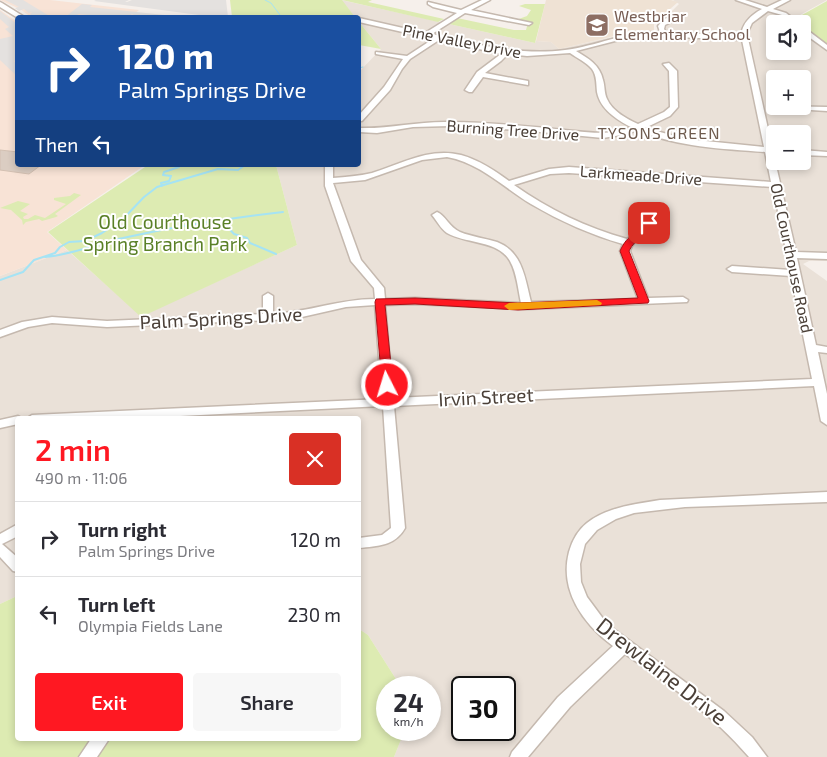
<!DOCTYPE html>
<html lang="en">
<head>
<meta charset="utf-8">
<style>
  body { margin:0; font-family:"Exo 2",sans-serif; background:#f7f7f7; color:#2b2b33; height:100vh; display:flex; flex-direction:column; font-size:19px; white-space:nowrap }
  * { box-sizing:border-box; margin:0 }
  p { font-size:16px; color:#7c7c81 }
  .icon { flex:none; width:28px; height:28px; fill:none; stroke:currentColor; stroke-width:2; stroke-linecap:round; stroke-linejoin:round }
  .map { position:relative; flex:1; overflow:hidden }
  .side { position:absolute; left:15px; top:416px; width:346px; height:325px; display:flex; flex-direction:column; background:#fff; border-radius:5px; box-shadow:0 2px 8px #0003 }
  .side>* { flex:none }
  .hud { position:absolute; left:15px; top:15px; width:346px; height:152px; border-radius:5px; box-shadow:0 2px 8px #0003; background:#1a4fa0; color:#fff; overflow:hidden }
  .controls { position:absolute; left:766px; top:15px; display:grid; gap:10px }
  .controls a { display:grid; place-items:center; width:45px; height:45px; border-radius:5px; background:#fff; box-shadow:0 2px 8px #0003; font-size:25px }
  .speed { position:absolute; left:376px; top:676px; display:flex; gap:10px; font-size:25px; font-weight:700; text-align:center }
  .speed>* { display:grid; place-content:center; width:65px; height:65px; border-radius:50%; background:#fff; box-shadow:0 2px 8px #0003; line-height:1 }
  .speed small { font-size:12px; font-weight:400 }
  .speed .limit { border:2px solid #111; border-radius:8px; background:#fff; color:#111 }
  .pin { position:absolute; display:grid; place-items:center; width:42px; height:42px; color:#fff; margin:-21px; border-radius:10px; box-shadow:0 2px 8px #0006 }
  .me { position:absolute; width:55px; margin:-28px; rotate:355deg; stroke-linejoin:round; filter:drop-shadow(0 0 4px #0008) }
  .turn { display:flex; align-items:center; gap:18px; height:105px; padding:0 20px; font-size:22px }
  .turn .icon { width:65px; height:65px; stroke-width:2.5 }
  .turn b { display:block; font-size:35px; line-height:42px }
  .then { display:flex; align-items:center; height:48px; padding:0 20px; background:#0003; gap:10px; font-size:19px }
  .round { display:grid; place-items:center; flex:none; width:52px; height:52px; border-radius:5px; background:#f7f7f7 }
  .overview { display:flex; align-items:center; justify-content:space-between; height:85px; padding:0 20px }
  h1 { font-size:30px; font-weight:600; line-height:38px; color:#ff1822 }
  .cta { display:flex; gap:10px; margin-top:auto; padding:10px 20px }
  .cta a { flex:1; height:58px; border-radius:5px; background:#ff1822; color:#fff; font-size:20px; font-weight:600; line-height:58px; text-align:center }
  .cta a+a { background:#f7f7f7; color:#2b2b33 }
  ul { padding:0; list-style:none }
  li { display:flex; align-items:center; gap:15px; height:75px; padding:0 20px; border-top:1px solid #e1e1e2 }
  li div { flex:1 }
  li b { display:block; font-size:19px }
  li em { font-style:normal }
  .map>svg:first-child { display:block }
  .residential { fill:#eae1d8; fill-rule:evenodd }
  .commercial { fill:#f8e3d6 }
  .education { fill:#efe2d4 }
  .green { fill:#ddebb2 }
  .parking { fill:#e4e1df }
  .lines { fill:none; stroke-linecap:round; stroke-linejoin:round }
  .stream-far1 { stroke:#a5e3f4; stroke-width:1 }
  .stream { stroke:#a5e3f4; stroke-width:2 }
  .building { fill:#dbcdc2; stroke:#d3c0b2 }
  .minor-casing { stroke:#c5b9af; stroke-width:3 }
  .minor { fill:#fff; fill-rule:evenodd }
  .route { fill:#ff1822; stroke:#a61016 }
  .slow { fill:#f59e0b }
  .labels { text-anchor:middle; stroke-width:4; stroke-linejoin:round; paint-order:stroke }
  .far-education-label { font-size:16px; fill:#785e54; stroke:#fff; text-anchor:start }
  .far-street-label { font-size:16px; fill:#4b4038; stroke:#fff }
  .far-neighbourhood-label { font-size:16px; letter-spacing:1px; fill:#6e5b4e; stroke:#fff }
  .park-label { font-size:19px; fill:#5a8027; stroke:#fff }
  .street-label { font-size:19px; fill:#4b4038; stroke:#fff }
  .near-street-label { font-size:22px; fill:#4b4038; stroke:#fff }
</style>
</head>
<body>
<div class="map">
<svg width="827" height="757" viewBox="0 0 827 757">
  <rect width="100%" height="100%" fill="#f6f0eb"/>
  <path class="residential" d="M341,0L535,43L536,41L551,42L559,49L617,36L658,31V25L679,4L673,0H827L793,19L797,24H775V51H802L803,28L827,48V261H809L803,264L827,281V757H394L402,737V730H430V688L401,687L368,635L359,629V419H18L17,596L0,604V276L67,250L141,316L297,245L276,165H359V72L381,49L359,22V18L355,17ZM775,79H802V106H775ZM775,134H802V161H775ZM462,688H505V730H462Z"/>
  <path class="commercial" d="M0,0H50L139,10L134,14L158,17H31L20,9Z
    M0,10L17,22L18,165H145L47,232L67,250L0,276Z"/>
  <path class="education" d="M546,0H671L678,2L654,23V30L652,31L619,35L559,49L551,42L536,41Z"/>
  <path class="green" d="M230,0H372L368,2L444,19L438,22L342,0L355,17H232Z
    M827,1V48L803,28L802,24H798L793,20Z
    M525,4H545L535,43L449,24L457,18L514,30H526L528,23L516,20L527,16L531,10L519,6Z
    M359,22L381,49L359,45Z
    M148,165H276L297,245L141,317L48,232Z
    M74,193L81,195L55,214L58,216L56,217L42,221L39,219L26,222L23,225L22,220L11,210L0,208L18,201L30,204L20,211L28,214L23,217L24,219H28L35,215L45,218L66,204L54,200V198L70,196Z
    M17,596L18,739H359V629L368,635L401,687L388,688V730H402V737L394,757H0V604Z"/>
  <path class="parking" d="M5,0H23L51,17H34L30,14L32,12L29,13L24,9L19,11L15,8L22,6L19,7Z
    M96,0H129L125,2H127L132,0H226L228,17H214L94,1Z
    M82,4L92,5L90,7L183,17H129L134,15L132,14L127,17L94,18L96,16L79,14L73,17H59H65Z
    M0,11L17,24V60L14,61L17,65V76L0,60V39L13,36L5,29L9,27L0,19Z"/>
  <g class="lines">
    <path class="stream-far1" d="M265,0L271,3L280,15L278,18
      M359,68L363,67"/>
    <path class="stream" d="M162,186L161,183L169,181L171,176L163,175L164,172L179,167L174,165
      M220,219L234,234L247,238L250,243L276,254
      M45,257C72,255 97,243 123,238C176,226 229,218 283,212
      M0,280L23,272L34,260L55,253L60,247L69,242L85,241L102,233L123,219L144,197L157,187L218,169L238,170L245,165"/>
  </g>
  <path class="building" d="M0,150L18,152V165H41L29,174L0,170Z"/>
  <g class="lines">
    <g class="minor-casing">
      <path id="minor" d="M482,0H490L471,10L532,23L529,25L465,13L432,34C476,44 519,56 565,50C597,46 626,31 660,32L658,26L664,19L677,15L680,17L679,18L665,25L664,29L666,32L741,36C742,23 751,15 762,9L736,0H745L767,7L782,0H790L773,9L786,13L800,24H793L782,15L768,11L752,23L747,34L772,147L775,148V152H773L775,161L796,252L827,253V259L797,258L816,345L827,347V353L818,352L827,394V425L821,421L814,386L394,406L405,528C395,546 378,546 359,548V538L382,535L391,528L383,406L119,419H26L32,415L382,399L375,305L346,307L293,319L107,327L52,323L28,327L0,337V330L22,322L52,317L107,321L263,314V296L268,293L273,296V314C308,312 340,299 375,299L374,288L351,261L325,186V165H333V178C346,177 359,176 372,173C401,164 429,147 461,155C479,160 494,170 509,181L549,169L569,167L771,182L765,152C723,149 677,147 637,130L627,134L603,138L520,130L450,126L413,127L377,133L359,132V128C389,129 419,121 450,122C492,122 534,127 575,131C594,133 613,135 631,127C617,120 600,109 597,92C596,84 597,76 592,69C586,62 577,58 570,53L527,56L508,54L501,61L485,73L528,81V85L483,77L472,92H469L465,90L477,72L501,54L439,40L410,59L402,69L390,90L362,121H359V115L384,87L403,59L376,54V52L407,56L433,39L359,22V18L425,33L457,13L433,7L428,4V2L461,10ZM656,36L742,40L764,147L686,139L645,128L670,116L678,107L677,71L669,63L663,64L669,71L670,107L664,112L638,124C627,119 612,111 607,99C604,93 605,86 603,80C600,65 588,58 576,51L619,40ZM447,157C480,163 503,187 531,204C560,221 591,235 623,244L620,251L638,299L531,302C525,279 523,252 497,242C485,238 472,237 460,232C449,227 445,215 437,212L432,215C437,221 441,229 447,233C466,244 498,240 510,261C517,273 518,290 521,303L415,298L385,299L384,288L361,260L333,183L365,180L422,160ZM569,173L773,187L790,270L732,266L727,269L732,272L791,276L812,379L393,398L385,305L415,304L527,309L687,302L688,300L683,297L648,298L630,251C633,238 648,235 654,223L652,221H646L641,229L627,239C587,228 548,209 514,185L550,174Z
        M0,2L2,3L26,18H18L0,7Z
        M802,26L827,45V50L802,32Z
        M775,105V106L827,107V111L778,108H775L774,106Z
        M802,150L827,152V156L802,155Z
        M18,416L23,419H18V424L0,428V420Z
        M827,492V502L685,507L634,513L616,519L597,530L585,544L580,564L581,582L587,597L607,624L724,711L752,737L767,757H749C714,716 669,684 625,654L570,707L528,757H510L512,752L558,697L613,646C583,624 559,590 569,552C572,541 578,530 587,523C607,507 636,504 660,500Z
        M18,524V536L2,544L18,558V572L13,571L0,557V534Z
        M91,739H109L97,757H79Z"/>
    </g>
    <use href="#minor" class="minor"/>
  </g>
  <path class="route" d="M649,220L654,223C648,235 635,238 629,251L649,301L648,303L518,310L415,304L385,305L393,385L387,389L382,385L375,302L376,299L415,298L518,303L638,298L620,251C628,233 637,235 646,221Z"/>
  <path class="slow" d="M597,300L602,303L601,305L509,310L504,306L509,303Z"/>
  <defs>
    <g id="school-square" transform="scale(1.25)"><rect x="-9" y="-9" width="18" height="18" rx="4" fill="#8d6e63" stroke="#fff"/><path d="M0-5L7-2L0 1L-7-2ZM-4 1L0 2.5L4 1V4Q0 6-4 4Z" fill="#fff"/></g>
  </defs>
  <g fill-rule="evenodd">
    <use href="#school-square" x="597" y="25"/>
  </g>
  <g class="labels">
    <g class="far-education-label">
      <text x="614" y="22">Westbriar<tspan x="614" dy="18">Elementary School</tspan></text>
    </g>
    <g class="far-street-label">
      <text transform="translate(462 41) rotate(11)" y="6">Pine Valley Drive</text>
      <text transform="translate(513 130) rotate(4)" y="6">Burning Tree Drive</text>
      <text transform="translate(641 175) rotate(4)" y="6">Larkmeade Drive</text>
      <text transform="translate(792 258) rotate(78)" y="6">Old Courthouse Road</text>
    </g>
    <g class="far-neighbourhood-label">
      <text x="659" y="139">TYSONS GREEN</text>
    </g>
    <g class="park-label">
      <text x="165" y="229">Old Courthouse<tspan x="165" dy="22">Spring Branch Park</tspan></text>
    </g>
    <g class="street-label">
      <text transform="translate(221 318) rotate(-3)" y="7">Palm Springs Drive</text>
      <text transform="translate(486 397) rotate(-3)" y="7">Irvin Street</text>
    </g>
    <g class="near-street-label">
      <text transform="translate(662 671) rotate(38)" y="8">Drewlaine Drive</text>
    </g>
  </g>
</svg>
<div class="controls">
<a><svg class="icon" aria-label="sound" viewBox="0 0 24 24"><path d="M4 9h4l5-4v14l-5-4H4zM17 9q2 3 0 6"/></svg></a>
<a>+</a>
<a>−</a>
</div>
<div class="speed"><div>24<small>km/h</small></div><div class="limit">30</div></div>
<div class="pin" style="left:649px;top:223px;background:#d93025"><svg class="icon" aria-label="arrive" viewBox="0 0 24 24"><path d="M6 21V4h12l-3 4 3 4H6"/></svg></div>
<svg class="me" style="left:387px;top:385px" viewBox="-20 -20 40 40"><circle r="17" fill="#ff1822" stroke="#fff" stroke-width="3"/><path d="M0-11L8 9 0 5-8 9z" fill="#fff"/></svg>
<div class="hud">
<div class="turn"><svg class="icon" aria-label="right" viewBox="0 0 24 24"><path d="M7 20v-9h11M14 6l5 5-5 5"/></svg><div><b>120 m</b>Palm Springs Drive</div></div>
<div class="then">Then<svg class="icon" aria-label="left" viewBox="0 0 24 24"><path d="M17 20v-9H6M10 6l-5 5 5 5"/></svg></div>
</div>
<section class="side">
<div class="overview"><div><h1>2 min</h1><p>490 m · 11:06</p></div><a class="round" style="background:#d93025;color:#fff"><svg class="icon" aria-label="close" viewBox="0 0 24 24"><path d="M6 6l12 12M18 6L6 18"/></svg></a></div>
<ul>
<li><svg class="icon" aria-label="right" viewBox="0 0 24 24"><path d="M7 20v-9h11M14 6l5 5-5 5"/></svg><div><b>Turn right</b><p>Palm Springs Drive</p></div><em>120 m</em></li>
<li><svg class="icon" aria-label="left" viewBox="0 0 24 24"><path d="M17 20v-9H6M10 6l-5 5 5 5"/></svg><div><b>Turn left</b><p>Olympia Fields Lane</p></div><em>230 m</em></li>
</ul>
<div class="cta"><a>Exit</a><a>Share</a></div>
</section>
</div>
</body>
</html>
